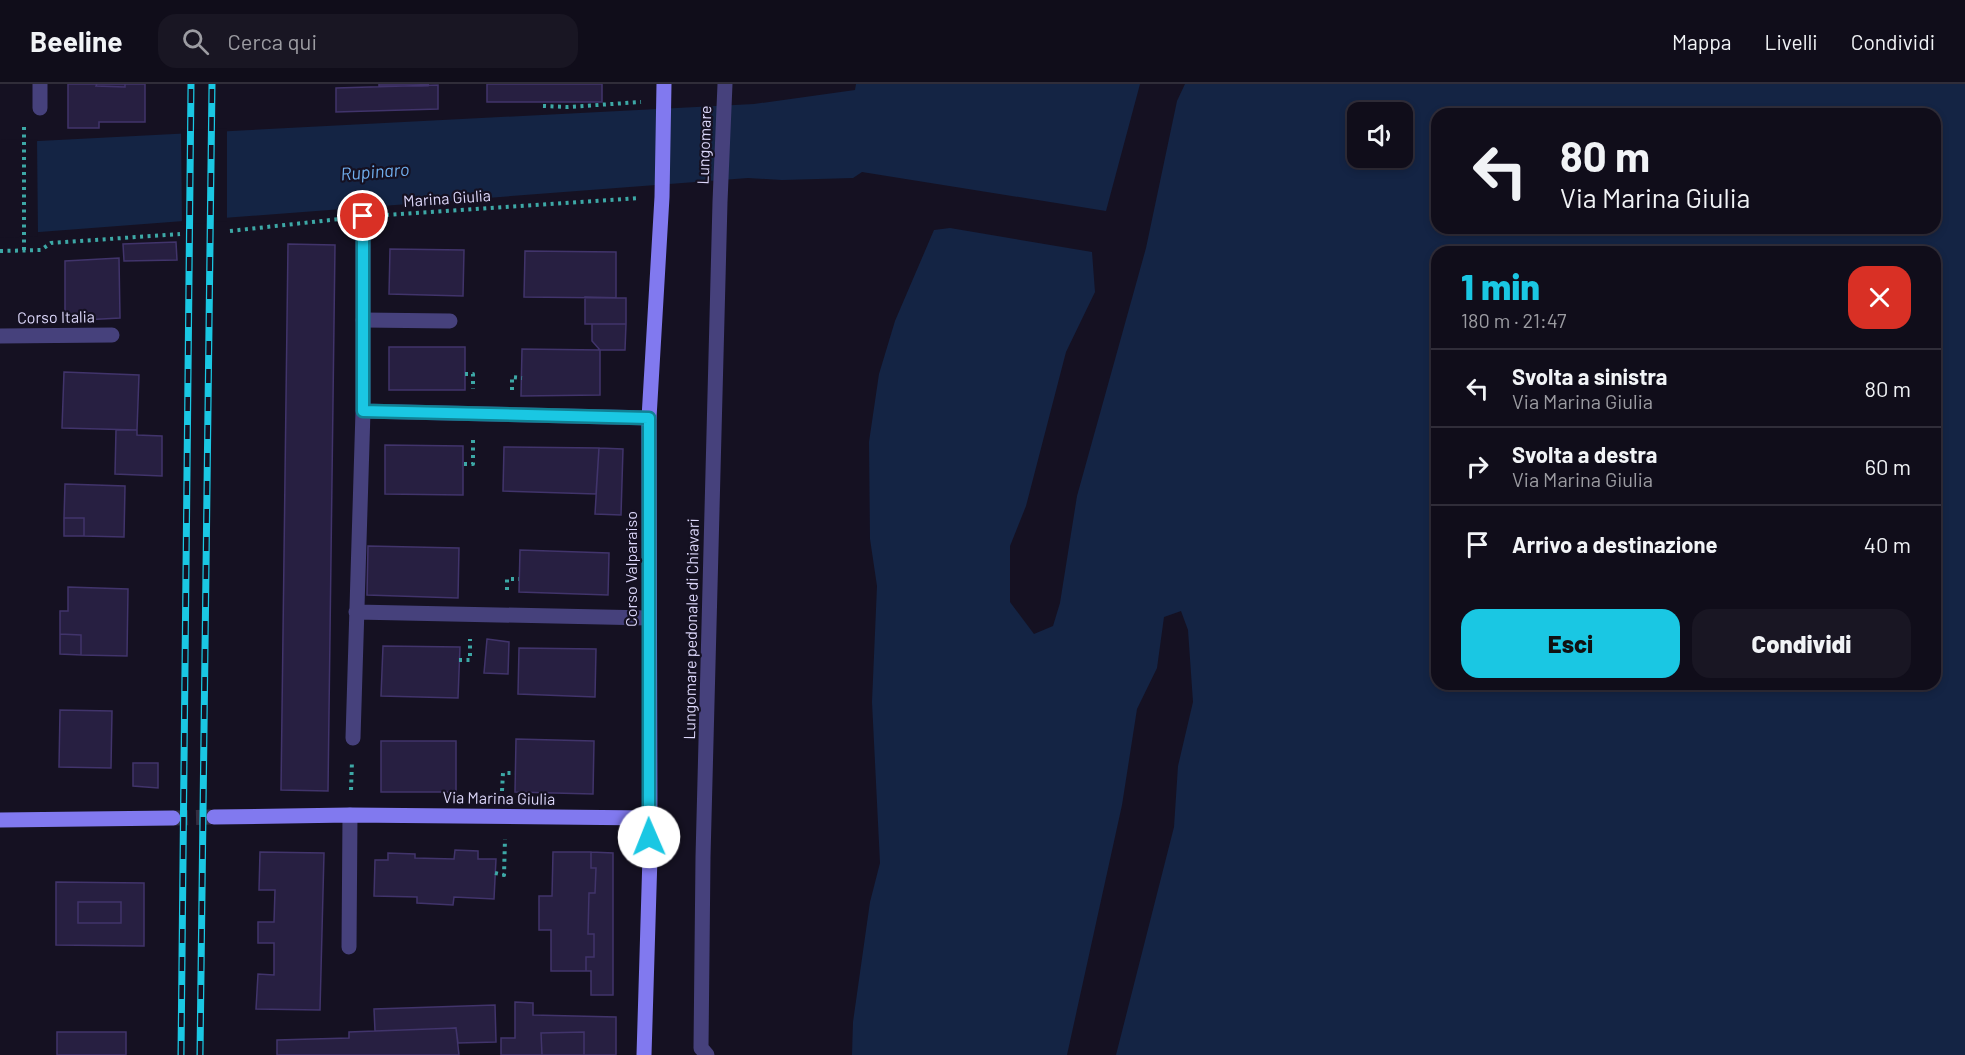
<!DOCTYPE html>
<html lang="it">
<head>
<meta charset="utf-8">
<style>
  body { margin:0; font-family:Barlow,sans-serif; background:#191623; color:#f1f3f6; height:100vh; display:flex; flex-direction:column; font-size:22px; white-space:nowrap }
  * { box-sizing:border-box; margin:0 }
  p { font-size:20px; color:#9c9ca2 }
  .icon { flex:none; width:33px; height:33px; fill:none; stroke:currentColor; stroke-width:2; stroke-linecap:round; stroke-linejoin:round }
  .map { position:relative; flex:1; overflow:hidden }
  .sheet { position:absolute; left:1431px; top:162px; width:510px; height:444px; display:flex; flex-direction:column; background:#100d1a; border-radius:18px; box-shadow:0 3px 9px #0003,0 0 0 2px #302d39 }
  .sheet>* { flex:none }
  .hud { position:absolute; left:1431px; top:24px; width:510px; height:126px; border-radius:18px; box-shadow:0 3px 9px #0003,0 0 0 2px #302d39; background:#100d1a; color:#f1f3f6; overflow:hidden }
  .fabs { position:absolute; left:1347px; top:18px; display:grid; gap:12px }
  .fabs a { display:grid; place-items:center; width:66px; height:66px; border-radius:12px; background:#100d1a; box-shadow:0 3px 9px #0003,0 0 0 2px #302d39; font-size:30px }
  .pin { position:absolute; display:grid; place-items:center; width:51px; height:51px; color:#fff; margin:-26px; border:3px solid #fff; border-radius:50%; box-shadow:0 2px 6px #0007 }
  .me { position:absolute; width:66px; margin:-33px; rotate:359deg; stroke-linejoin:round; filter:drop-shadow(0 0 4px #0008) }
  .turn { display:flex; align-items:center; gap:21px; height:126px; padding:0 30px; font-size:27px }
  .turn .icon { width:78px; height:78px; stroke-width:2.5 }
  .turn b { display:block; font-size:42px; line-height:51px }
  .round { display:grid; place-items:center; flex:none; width:63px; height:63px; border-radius:18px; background:#191623 }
  .overview { display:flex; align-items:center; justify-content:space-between; height:102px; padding:0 30px }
  h1 { font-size:36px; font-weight:800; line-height:45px; color:#1ac7e3 }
  .button { display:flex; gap:12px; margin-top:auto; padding:12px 30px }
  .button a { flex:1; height:69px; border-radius:18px; background:#1ac7e3; color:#111; font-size:24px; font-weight:800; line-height:69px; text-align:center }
  .button a+a { background:#191623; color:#f1f3f6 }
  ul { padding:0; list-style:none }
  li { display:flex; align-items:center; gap:18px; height:78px; padding:0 30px; border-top:2px solid #302d39 }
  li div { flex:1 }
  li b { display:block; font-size:22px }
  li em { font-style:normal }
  header { display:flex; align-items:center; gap:36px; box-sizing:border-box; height:84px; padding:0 30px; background:#100d1a; border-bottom:2px solid #302d39 }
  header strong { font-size:28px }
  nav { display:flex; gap:33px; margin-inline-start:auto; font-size:21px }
  .search { width:420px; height:54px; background:#191623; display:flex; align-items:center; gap:15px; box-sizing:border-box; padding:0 21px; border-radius:18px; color:#9c9ca2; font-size:22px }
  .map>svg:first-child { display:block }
  .water { fill:#142444; fill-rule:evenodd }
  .pier { fill:#151122 }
  .building { fill:#271f41; stroke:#41346b; stroke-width:1.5 }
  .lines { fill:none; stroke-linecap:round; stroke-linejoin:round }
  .secondary-tunnel { stroke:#332f42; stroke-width:15; stroke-dasharray:15 8; stroke-linecap:butt }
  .path { stroke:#3da8a6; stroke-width:4; stroke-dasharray:3 4.5; stroke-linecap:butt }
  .lane { stroke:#46417c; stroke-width:15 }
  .street { stroke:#46417c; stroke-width:15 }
  .secondary { stroke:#8179ef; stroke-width:15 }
  .rail-casing { stroke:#1ac7e3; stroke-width:7 }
  .rail { stroke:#151122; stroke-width:4.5; stroke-dasharray:14; stroke-linecap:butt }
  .route-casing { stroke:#118194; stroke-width:15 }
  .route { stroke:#1ac7e3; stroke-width:10 }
  .labels { text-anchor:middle; stroke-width:4.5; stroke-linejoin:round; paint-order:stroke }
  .street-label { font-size:16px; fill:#dcd7fa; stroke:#151122 }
  .water-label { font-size:18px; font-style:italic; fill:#71afee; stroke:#151122 }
</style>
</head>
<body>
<header>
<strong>Beeline</strong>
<div class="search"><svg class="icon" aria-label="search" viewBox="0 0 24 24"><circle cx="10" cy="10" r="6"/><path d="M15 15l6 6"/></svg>Cerca qui</div>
<nav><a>Mappa</a><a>Livelli</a><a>Condividi</a></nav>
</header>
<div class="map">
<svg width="1965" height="971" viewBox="0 0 1965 971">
  <rect width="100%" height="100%" fill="#151122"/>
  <path class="water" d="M856,0H1140L1106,127L862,88L853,94L782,96L748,94L0,151V59L754,20L855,6Z
    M1185,0H1965V971H1116L1174,743L1178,682L1193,618L1188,546L1181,527L1164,533L1157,584L1137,625L1122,721L1067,971H852L853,938L870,818L880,779L872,618L877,502L870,455L869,358L879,290L895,237L934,146L950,144L1092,168L1095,208L1066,268L1026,422L1010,462V518L1034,550L1053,542L1060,519L1077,412L1146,164L1177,17ZM1402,28V74H1358V28ZM1437,30H1935V144H1437ZM1437,168H1935V600H1437Z"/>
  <path class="pier" d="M227,44V137L182,141L181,46Z
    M37,55L38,152L0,154V56Z"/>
  <path class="building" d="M68,0H145V38H99V44H68Z
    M97,0H125V3L96,2Z
    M379,0H428V2H379Z
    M487,0H602V18H487Z
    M438,1V25L336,28V4Z
    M176,158L177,176L124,177L123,160Z
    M288,160L335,161L328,707L281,706Z
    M390,165L464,166L463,212L389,210Z
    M525,167L616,168V214L524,213Z
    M119,174L120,234L65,237V177Z
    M585,213L626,214V240H585Z
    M592,240H626L625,266H600L592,257Z
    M389,263H465V306H389Z
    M522,265L600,266V311L521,312Z
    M64,288L139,291L137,346L62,344Z
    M116,346H137V351L162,352V392L115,390Z
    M385,361L463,362V411L385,410Z
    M504,363L599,364L596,410L503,407Z
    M599,364L623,365L621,431L595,430Z
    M65,400L125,402L124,453L84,452V434H64Z
    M64,434H84V452H64Z
    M368,462L459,464L458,514L367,511Z
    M520,466L609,469L608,511L519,508Z
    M68,503L128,505L127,572L81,571V551L60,550V527H68Z
    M60,550L81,551V571L60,570Z
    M487,555L509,558L508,590L484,589Z
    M383,562L460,563L458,614L381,612Z
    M519,564L596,565L595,613L518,610Z
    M60,626L112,627L111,684L59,683Z
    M516,655L594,657L593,710L515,708Z
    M381,657H456V708H381Z
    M133,679H158V704L133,702Z
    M455,766L478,767V775H496L494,815L454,813L453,821L417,819V813L374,812L375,776H388V769L415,770V774L454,775Z
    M260,768L324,769L320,926L256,925L258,890L274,891V859H258V838H274L275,806H259Z
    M553,768H591V784H596L595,809H589L588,850H594V873H586V887H551V846H539V812H552Z
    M591,768L613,769V911H591V887H586V873H594V850H588L589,809H595L596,784H591Z
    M56,798L144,799V862L56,861Z
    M78,818H121V839H78Z
    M515,918L533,919V931L616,933V971H579H584V948L541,949L542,971H501V954H515Z
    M495,921L496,958L458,959L456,944L375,947L374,925Z
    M456,944L459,971H277V956L349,954V948Z
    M57,948H126V971H57Z
    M584,948V971H542L541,949Z"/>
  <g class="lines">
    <path class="secondary-tunnel" d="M173,734L214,733"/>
    <path class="path" d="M543,22L568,23L641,18
      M24,43V167
      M386,131L639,114
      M230,147L340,135
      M0,167L41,166L51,159L180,150
      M465,290H473V305
      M512,306V293L522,294
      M464,380H473V355
      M507,506V495H519
      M459,576H470V555
      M351,706L352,677
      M502,707L503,689H515
      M495,789L504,791L505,755"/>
    <path class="lane" d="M40,0V24
      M363,236L450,237
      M0,252L112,251"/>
    <path class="street" d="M363,327L649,334
      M356,528L649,534
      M353,654L363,327V133
      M349,863L350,731
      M707,971L701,964L703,773L720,118L725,0"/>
    <path class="secondary" d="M214,733L350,731L649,734
      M0,736L173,734
      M644,971L650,772L649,334L662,113L664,0"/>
    <g class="rail-casing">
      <path id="rail" d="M181,971L191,0
        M200,971L212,0"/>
    </g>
    <use href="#rail" class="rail"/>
  </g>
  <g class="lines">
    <g class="route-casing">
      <path id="route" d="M363,132V327L649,334V753"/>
    </g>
    <use href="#route" class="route"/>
  </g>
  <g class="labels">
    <g class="street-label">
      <text transform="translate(704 61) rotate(-88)" y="6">Lungomare</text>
      <text transform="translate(447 114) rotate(-4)" y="6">Marina Giulia</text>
      <text transform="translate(56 233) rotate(-1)" y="6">Corso Italia</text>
      <text transform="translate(631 485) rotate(-90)" y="6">Corso Valparaiso</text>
      <text transform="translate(691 545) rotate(-89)" y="6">Lungomare pedonale di Chiavari</text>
      <text transform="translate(499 714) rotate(1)" y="6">Via Marina Giulia</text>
    </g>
    <g class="water-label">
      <text transform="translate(375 88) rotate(-4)" y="6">Rupinaro</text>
    </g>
  </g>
</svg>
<div class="fabs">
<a><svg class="icon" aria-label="sound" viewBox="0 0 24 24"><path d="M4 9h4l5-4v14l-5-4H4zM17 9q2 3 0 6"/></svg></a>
</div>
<div class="pin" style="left:363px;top:132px;background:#d93025"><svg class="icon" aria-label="arrive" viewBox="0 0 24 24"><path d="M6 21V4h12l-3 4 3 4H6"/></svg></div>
<svg class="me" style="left:649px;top:753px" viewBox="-20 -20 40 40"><circle r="19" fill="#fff"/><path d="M0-13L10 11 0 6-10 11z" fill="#1ac7e3"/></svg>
<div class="hud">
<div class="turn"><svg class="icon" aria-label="left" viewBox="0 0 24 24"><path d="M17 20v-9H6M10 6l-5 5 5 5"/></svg><div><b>80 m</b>Via Marina Giulia</div></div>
</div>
<section class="sheet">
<div class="overview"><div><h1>1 min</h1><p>180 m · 21:47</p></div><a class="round" style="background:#d93025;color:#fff"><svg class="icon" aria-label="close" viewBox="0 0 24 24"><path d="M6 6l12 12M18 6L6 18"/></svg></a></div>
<ul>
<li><svg class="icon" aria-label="left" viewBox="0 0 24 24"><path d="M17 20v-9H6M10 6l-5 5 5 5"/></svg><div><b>Svolta a sinistra</b><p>Via Marina Giulia</p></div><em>80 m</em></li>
<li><svg class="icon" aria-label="right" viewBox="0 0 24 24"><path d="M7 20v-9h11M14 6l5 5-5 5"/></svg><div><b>Svolta a destra</b><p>Via Marina Giulia</p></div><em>60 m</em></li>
<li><svg class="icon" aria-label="arrive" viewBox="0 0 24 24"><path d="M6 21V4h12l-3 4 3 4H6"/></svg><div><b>Arrivo a destinazione</b></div><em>40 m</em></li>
</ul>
<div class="button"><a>Esci</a><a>Condividi</a></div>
</section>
</div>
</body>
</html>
